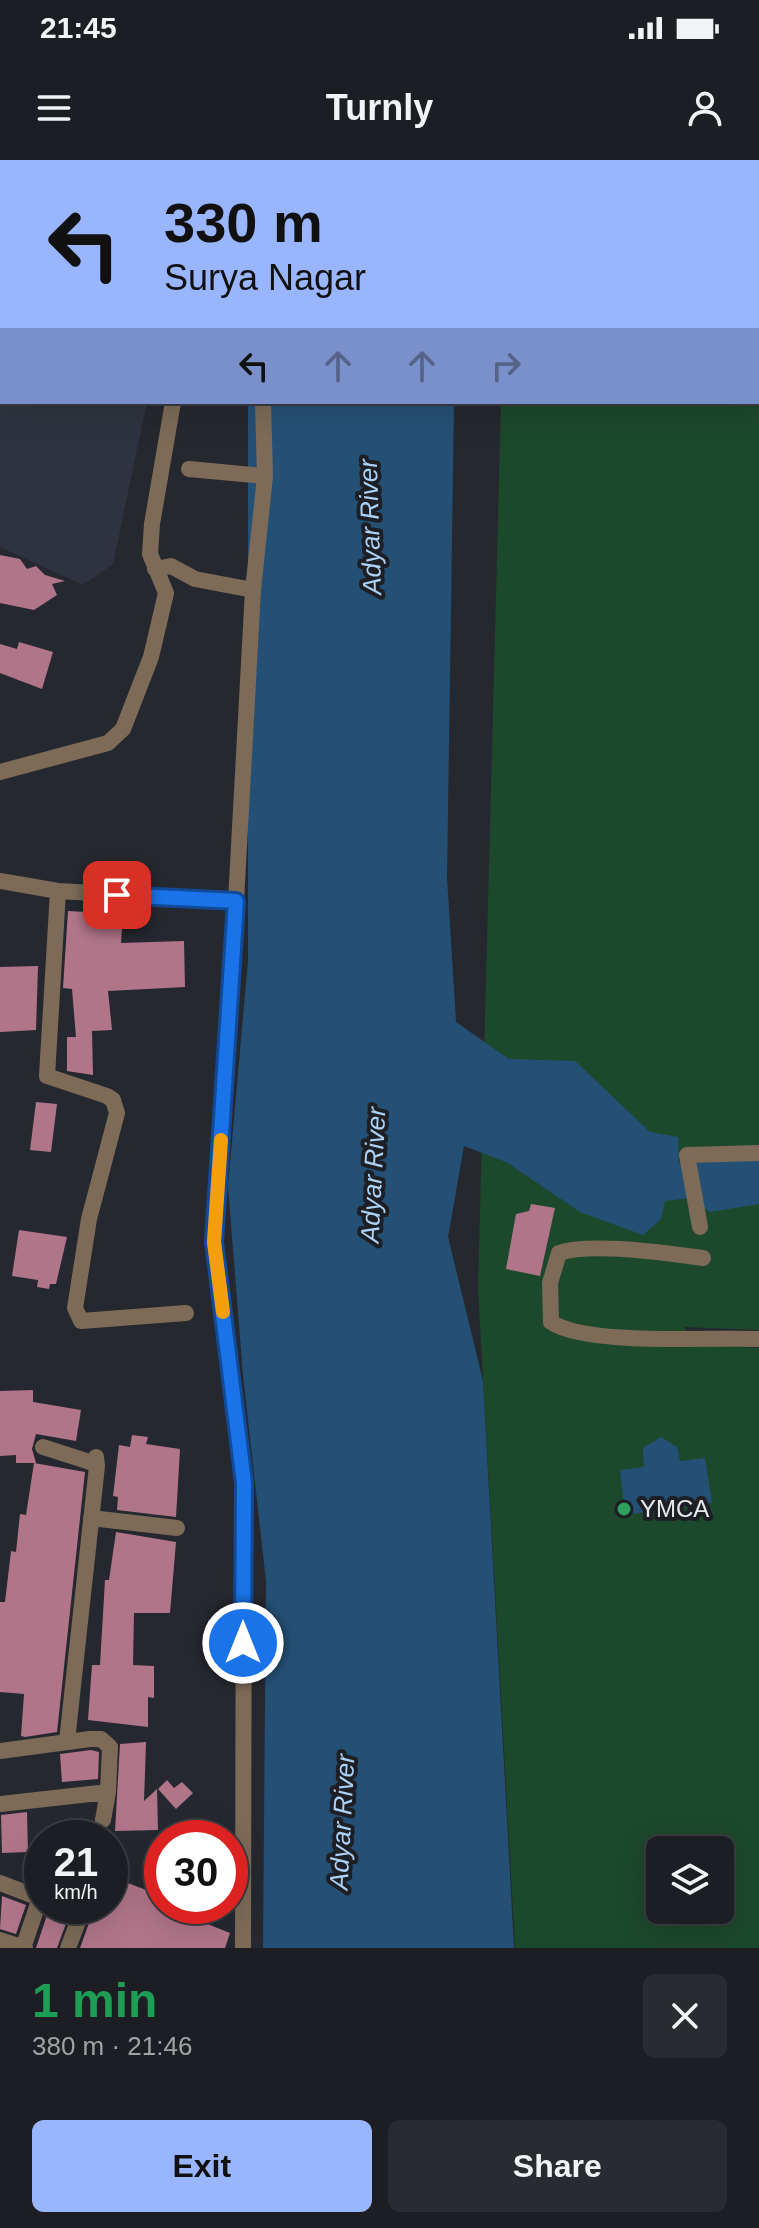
<!DOCTYPE html>
<html lang="en">
<head>
<meta charset="utf-8">
<style>
  body { margin:0; font-family:Arial,sans-serif; background:#292b30; color:#f1f3f6; height:100vh; display:flex; flex-direction:column; font-size:30px; white-space:nowrap }
  * { box-sizing:border-box; margin:0 }
  p { font-size:26px; color:#a0a2a6 }
  .icon { flex:none; width:44px; height:44px; fill:none; stroke:currentColor; stroke-width:2; stroke-linecap:round; stroke-linejoin:round }
  .map { position:relative; height:1788px; overflow:hidden }
  .sheet { display:flex; flex-direction:column; background:#1c1e23; flex:1 }
  .sheet>* { flex:none }
  .hud { position:absolute; left:0px; top:0px; width:760px; height:244px; box-shadow:0 8px 32px #0002,0 0 0 2px #3a3c41; background:#99b5fd; color:#111; overflow:hidden }
  .controls { position:absolute; left:646px; top:1676px; display:grid; gap:16px }
  .controls a { display:grid; place-items:center; width:88px; height:88px; border-radius:12px; background:#1c1e23; box-shadow:0 8px 32px #0002,0 0 0 2px #3a3c41; font-size:40px }
  .speed { position:absolute; left:24px; top:1660px; display:flex; gap:16px; font-size:40px; font-weight:700; text-align:center }
  .speed>* { display:grid; place-content:center; width:104px; height:104px; border-radius:50%; background:#1c1e23; box-shadow:0 8px 32px #0002,0 0 0 2px #3a3c41; line-height:1 }
  .speed small { font-size:20px; font-weight:400 }
  .speed .limit { border:12px solid #d22; background:#fff; color:#111 }
  .pin { position:absolute; display:grid; place-items:center; width:68px; height:68px; color:#fff; margin:-34px; border-radius:16px; box-shadow:0 4px 12px #0006 }
  .me { position:absolute; width:88px; margin:-44px; rotate:0deg; stroke-linejoin:round; filter:drop-shadow(0 0 6px #0008) }
  .turn { display:flex; align-items:center; gap:28px; height:168px; padding:0 32px; font-size:36px }
  .turn .icon { width:104px; height:104px; stroke-width:2.5 }
  .turn b { display:block; font-size:56px; line-height:68px }
  .lanes { display:flex; align-items:center; height:76px; padding:0 32px; background:#0003; justify-content:center; gap:40px; direction:ltr }
  .lanes .off { opacity:.35 }
  .round { display:grid; place-items:center; flex:none; width:84px; height:84px; border-radius:12px; background:#292b30 }
  .head { display:flex; align-items:center; justify-content:space-between; height:136px; padding:0 32px }
  h1 { font-size:48px; font-weight:700; line-height:60px; color:#1e9e55 }
  .action { display:flex; gap:16px; margin-top:auto; padding:16px 32px }
  .action a { flex:1; height:92px; border-radius:12px; background:#99b5fd; color:#111; font-size:32px; font-weight:700; line-height:92px; text-align:center }
  .action a+a { background:#292b30; color:#f1f3f6 }
  .status { display:flex; justify-content:space-between; align-items:center; height:56px; padding:0 40px; background:#1c1e23; direction:ltr }
  .status svg { height:22px; fill:currentColor }
  header { display:flex; justify-content:space-between; align-items:center; height:104px; padding:0 32px; background:#1c1e23; font-size:36px; font-weight:700 }
  .map>svg:first-child { display:block }
  .built { fill:#2e333f }
  .green { fill:#1c482c; fill-rule:evenodd }
  .water { fill:#255076 }
  .building { fill:#b1758a }
  .lines { fill:none; stroke-linecap:round; stroke-linejoin:round }
  .minor { stroke:#7d6b58; stroke-width:16 }
  .route-casing { stroke:#114b97; stroke-width:20 }
  .route { stroke:#1a73e8; stroke-width:14 }
  .slow { stroke:#f59e0b; stroke-width:14 }
  .leisure-dot { fill:#2e9e5b; stroke:#1d1f25; stroke-width:3 }
  .labels { text-anchor:middle; stroke-width:8; stroke-linejoin:round; paint-order:stroke }
  .poi-label { font-size:24px; fill:#e6e8ec; stroke:#1d1f25; text-anchor:start }
  .water-label { font-size:26px; font-style:italic; fill:#abd1f6; stroke:#1d1f25 }
</style>
</head>
<body>
<div class="status"><b>21:45</b><svg viewBox="0 0 49 12"><path d="M0 12V9h3v3zM5 12V6h3v6zM10 12V3h3v9zM15 12V0h3v12zM26 1h20v11H26zM47 4h2v5h-2z"/></svg></div>
<header><svg class="icon" aria-label="menu" viewBox="0 0 24 24"><path d="M4 6h16M4 12h16M4 18h16"/></svg>Turnly<svg class="icon" aria-label="person" viewBox="0 0 24 24"><circle cx="12" cy="8" r="4"/><path d="M4 21q1-7 8-7t8 7"/></svg></header>
<div class="map">
<svg width="759" height="1788" viewBox="0 0 759 1788">
  <rect width="100%" height="100%" fill="#26282f"/>
  <path class="built" d="M0,0H188L2,2V242H147L113,404L83,425L0,387Z"/>
  <path class="green" d="M759,184V1170L685,1167L687,1184L759,1188V1788H515L478,1128L501,242H758ZM660,1690H720V1750H660Z"/>
  <path class="water" d="M248,242H454L447,718L456,862L509,899L575,901L650,972L678,977L679,1003L759,1000V1044L710,1052L689,1038L665,1041L661,1059L643,1075L580,1052L506,1002L464,986L448,1077L483,1221L514,1788H263L266,1421L243,1215L228,1026L248,801Z
    M661,1277L677,1287L680,1301L705,1298L712,1343L625,1355L620,1310L644,1307L643,1288Z"/>
  <path class="building" d="M0,395L20,399L27,409L36,406L45,415L65,421L52,424L57,435L34,450L0,443Z
    M19,482L53,492L42,529L0,513V484L17,489Z
    M68,751L123,754L121,783L184,781L185,827L108,831L112,870L92,871L93,915L67,911V877H76L72,829L63,828Z
    M38,806L36,870L0,872V807Z
    M36,942L57,944L51,992L30,990Z
    M531,1044L555,1048L540,1116L506,1109L516,1054L529,1051Z
    M19,1070L67,1077L56,1124H50L49,1129L37,1127L38,1120L12,1116Z
    M33,1230V1242L81,1250L76,1281L36,1274L32,1289L36,1303H16V1295L0,1296V1231Z
    M132,1275L148,1277L146,1284L180,1289L176,1357L117,1350L118,1337L113,1336L119,1285L130,1287Z
    M34,1303L85,1312L57,1572L25,1577L21,1576L24,1534L0,1532V1442H5L11,1391L16,1392L20,1354L26,1355Z
    M116,1372L176,1382L170,1453H134L133,1505L154,1506V1538L148,1537V1567L88,1560L92,1505H100L105,1420H109Z
    M146,1582L144,1641L157,1629L158,1670L115,1671L120,1584Z
    M91,1590L99,1592L98,1619L62,1622L60,1594Z
    M167,1620L174,1628L182,1622L193,1633L176,1649L158,1629Z
    M27,1652L28,1692L2,1693L1,1655Z
    M110,1716L159,1735L155,1743L230,1773L225,1788H80L95,1746H110Z
    M2,1736L26,1745L16,1774L0,1769Z
    M50,1746H55L59,1754L68,1758L57,1788H36Z"/>
  <g class="lines">
    <path class="minor" d="M197,0V2
      M251,0V2
      M189,309L265,316
      M155,409L171,406L195,419L253,430
      M0,612L108,583L123,569L151,497L166,433L150,394L152,364L173,242
      M0,721L58,731L236,741L214,1082L244,1323L243,1788
      M58,731L47,916L107,936L113,940L117,953L89,1059L75,1148L81,1161L186,1153
      M236,741L253,430L265,316L263,242
      M700,1067L687,995L759,993
      M703,1098C669,1093 590,1082 559,1093L550,1123L551,1162C586,1186 712,1177 759,1179
      M43,1287L93,1303L96,1297L97,1306L67,1581
      M91,1358L177,1368
      M0,1591L90,1579H101L110,1587L108,1632L0,1644
      M103,1660L108,1632
      M0,1723L42,1739
      M66,1746L83,1751
      M0,1780L25,1788
      M23,1788L40,1738
      M68,1788L84,1746"/>
  </g>
  <g class="lines">
    <g class="route-casing">
      <path id="route" d="M117,735L236,741L214,1082L244,1323L243,1483"/>
    </g>
    <use href="#route" class="route"/>
    <path class="slow" d="M221,980L214,1082L223,1152"/>
  </g>
  <circle class="leisure-dot" cx="624" cy="1349" r="8"/>
  <g class="labels">
    <g class="poi-label">
      <text x="640" y="1357">YMCA</text>
    </g>
    <g class="water-label">
      <text transform="translate(370 367) rotate(-92)" y="9">Adyar River</text>
      <text transform="translate(373 1015) rotate(-87)" y="9">Adyar River</text>
      <text transform="translate(342 1662) rotate(-87)" y="9">Adyar River</text>
    </g>
  </g>
</svg>
<div class="controls">
<a><svg class="icon" aria-label="layers" viewBox="0 0 24 24"><path d="M12 4l9 5-9 5-9-5zM3 14l9 5 9-5"/></svg></a>
</div>
<div class="speed"><div>21<small>km/h</small></div><div class="limit">30</div></div>
<div class="pin" style="left:117px;top:735px;background:#d93025"><svg class="icon" aria-label="arrive" viewBox="0 0 24 24"><path d="M6 21V4h12l-3 4 3 4H6"/></svg></div>
<svg class="me" style="left:243px;top:1483px" viewBox="-20 -20 40 40"><circle r="17" fill="#1a73e8" stroke="#fff" stroke-width="3"/><path d="M0-11L8 9 0 5-8 9z" fill="#fff"/></svg>
<div class="hud">
<div class="turn"><svg class="icon" aria-label="left" viewBox="0 0 24 24"><path d="M17 20v-9H6M10 6l-5 5 5 5"/></svg><div><b>330 m</b>Surya Nagar</div></div>
<div class="lanes"><svg class="icon" aria-label="left" viewBox="0 0 24 24"><path d="M17 20v-9H6M10 6l-5 5 5 5"/></svg><svg class="icon off" aria-label="ahead" viewBox="0 0 24 24"><path d="M12 20V5M6 11l6-6 6 6"/></svg><svg class="icon off" aria-label="ahead" viewBox="0 0 24 24"><path d="M12 20V5M6 11l6-6 6 6"/></svg><svg class="icon off" aria-label="right" viewBox="0 0 24 24"><path d="M7 20v-9h11M14 6l5 5-5 5"/></svg></div>
</div>
</div>
<section class="sheet">
<div class="head"><div><h1>1 min</h1><p>380 m · 21:46</p></div><a class="round"><svg class="icon" aria-label="close" viewBox="0 0 24 24"><path d="M6 6l12 12M18 6L6 18"/></svg></a></div>
<div class="action"><a>Exit</a><a>Share</a></div>
</section>
</body>
</html>
